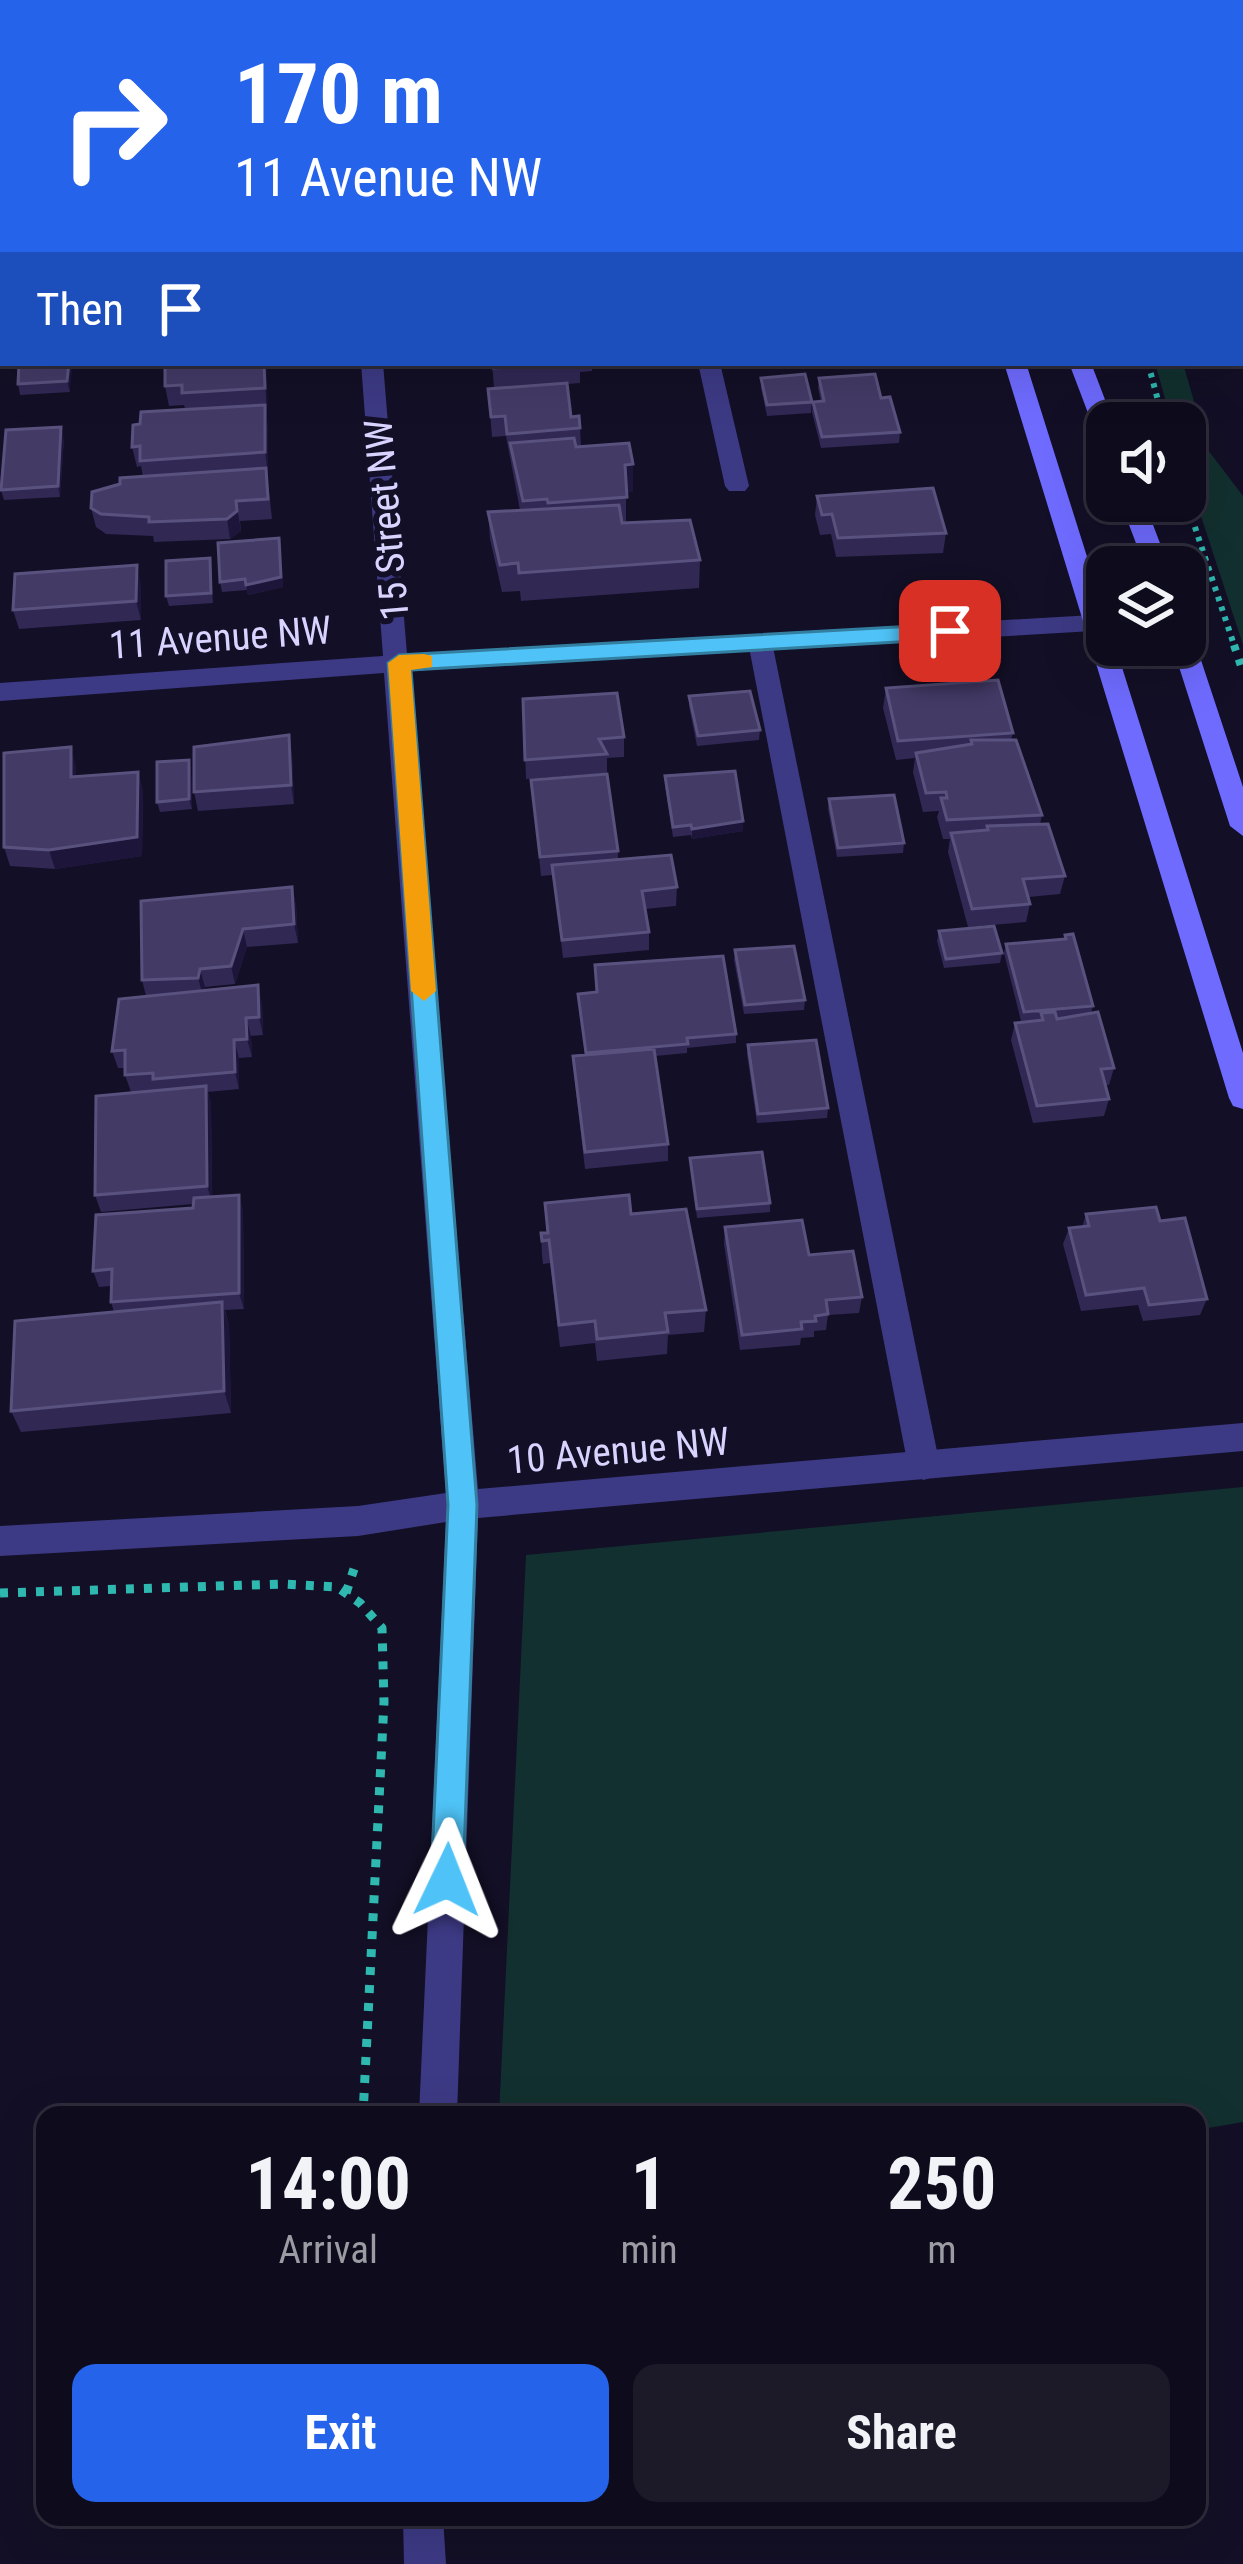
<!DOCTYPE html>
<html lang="en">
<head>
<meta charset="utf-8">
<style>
  body { margin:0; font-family:"Roboto Condensed",sans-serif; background:#1c1929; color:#f1f3f6; height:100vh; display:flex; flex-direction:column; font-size:45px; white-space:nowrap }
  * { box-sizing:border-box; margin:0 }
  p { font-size:39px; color:#9b9ba3 }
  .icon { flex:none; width:66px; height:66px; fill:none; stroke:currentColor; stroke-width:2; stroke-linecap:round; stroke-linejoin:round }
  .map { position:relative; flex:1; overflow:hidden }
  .side { position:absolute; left:36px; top:2106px; width:1170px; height:420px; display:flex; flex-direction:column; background:#0e0b1c; border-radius:24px; box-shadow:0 12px 48px #0002,0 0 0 3px #2e2b3b }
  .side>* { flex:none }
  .guide { position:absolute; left:0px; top:0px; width:1245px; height:366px; box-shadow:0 12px 48px #0002,0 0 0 3px #2e2b3b; background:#2563eb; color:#fff; overflow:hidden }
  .fabs { position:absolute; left:1086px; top:402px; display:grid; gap:24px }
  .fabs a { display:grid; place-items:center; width:120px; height:120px; border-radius:24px; background:#0e0b1c; box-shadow:0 12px 48px #0002,0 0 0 3px #2e2b3b; font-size:60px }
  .pin { position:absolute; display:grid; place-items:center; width:102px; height:102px; color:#fff; margin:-51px; border-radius:24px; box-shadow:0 6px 18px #0006 }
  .me { position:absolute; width:132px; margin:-66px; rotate:2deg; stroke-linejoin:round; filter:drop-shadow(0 0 9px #0008) }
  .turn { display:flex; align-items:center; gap:42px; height:252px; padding:0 36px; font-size:54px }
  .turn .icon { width:156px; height:156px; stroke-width:2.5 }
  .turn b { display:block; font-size:84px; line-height:102px }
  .then { display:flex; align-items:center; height:114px; padding:0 36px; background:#0003; gap:24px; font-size:45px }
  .eta { display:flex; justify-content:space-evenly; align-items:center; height:204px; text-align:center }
  .eta b { font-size:72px; font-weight:700; line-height:84px }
  .primary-button { display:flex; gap:24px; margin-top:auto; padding:24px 36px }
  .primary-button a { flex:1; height:138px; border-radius:24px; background:#2563eb; color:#fff; font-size:48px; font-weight:700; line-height:138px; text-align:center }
  .primary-button a+a { background:#1c1929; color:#f1f3f6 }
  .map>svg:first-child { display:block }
  .green { fill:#12302f }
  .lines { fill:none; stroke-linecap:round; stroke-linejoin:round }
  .path-far2 { stroke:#2fb8b0; stroke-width:6; stroke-dasharray:4.5 6; stroke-linecap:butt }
  .path-far1 { stroke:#2fb8b0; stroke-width:8; stroke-dasharray:6 9; stroke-linecap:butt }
  .path { stroke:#2fb8b0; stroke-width:9; stroke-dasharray:8 10; stroke-linecap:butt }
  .lane { fill:#3d3a85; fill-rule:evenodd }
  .street { fill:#3d3a85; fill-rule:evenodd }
  .secondary { fill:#6f6bff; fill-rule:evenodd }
  .wall { fill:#312854 }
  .shaded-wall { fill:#1d163a }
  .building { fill:#433a66; stroke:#5a527e; stroke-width:3 }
  .route { fill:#4fc3f7; stroke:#337fa1; stroke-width:3 }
  .slow { fill:#f59e0b }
  .labels { text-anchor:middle; stroke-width:12; stroke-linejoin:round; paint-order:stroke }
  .street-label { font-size:39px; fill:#d9d4ff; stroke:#130f26 }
</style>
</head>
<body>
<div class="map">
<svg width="1243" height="2564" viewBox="0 0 1243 2564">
  <rect width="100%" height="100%" fill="#130f26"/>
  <path class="green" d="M1155,363H1183L1208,450L1243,496V645L1185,467V423H1172Z
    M1243,1487V2122L1197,2130V2115H499L526,1555Z"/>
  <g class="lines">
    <path class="path-far2" d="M327,0L332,3
      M1148,363L1164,423
      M1185,497L1235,648"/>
    <path class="path-far1" d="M1234,645L1243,672"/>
    <path class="path" d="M0,1593L282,1584L337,1587L360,1603L382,1628L384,1702L363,2115
      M346,1593L354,1569"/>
    <path class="lane" d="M0,11H3V23H0Z
      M3,313V363H10L0,369Z
      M698,363H720L749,486L745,491H729L725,486Z
      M760,634L772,642L940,1466L935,1476L924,1480L913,1476L908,1466L748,642Z"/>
    <path class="street" d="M361,363H383L407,654L1093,615L1105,623L1093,631L409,671L478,1489L1243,1423V1451L478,1518L457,2115H419L446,1522L358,1536L0,1556V1526L358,1506L446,1493L384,673L0,701V683L383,656Z
      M403,2517H443L446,2564H404Z"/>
    <path class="secondary" d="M728,0H748L751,3H730Z
      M891,0H909L911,3H891Z
      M934,0H952L954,3H934Z
      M1004,363H1026L1107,620V645H1115L1243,1053V1109L1233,1106L1229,1098Z
      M1069,363H1091L1114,423H1107V441L1096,434Z
      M1120,501H1144L1169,567H1145Z
      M1185,637L1196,645L1243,787V836L1230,826L1172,645H1185Z"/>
  </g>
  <path class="wall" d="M19,363H70V392L20,395L18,384Z
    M266,363L267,472L272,519L240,521L241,531L230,539L154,542L153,536L106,534L96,527L91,508L143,477L141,466L137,467L132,447L140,424L185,409L184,405L169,406L165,386Z
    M492,363H592V371L580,372V383L567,384L571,417L580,428L581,447L633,464V491L626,492V523L700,560L699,588L521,601L520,591L502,592L490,539L488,512L520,510L506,436L492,437L488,389L535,385L494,388Z
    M761,378L812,402L811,413L767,416L761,388Z
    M819,378L881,398L900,432L899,443L821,448L812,412L813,402H821L818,388Z
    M64,438L60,497L4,500L1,490Z
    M817,496L946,533L943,553L836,557L831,534L820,535L815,515Z
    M279,538L283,587L248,595L247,590L222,592L220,582Z
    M210,558L213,603L169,606L166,596Z
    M141,585V620L19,629L13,610Z
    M886,688L1013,733L1011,740L1042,815L1040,824L1065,876L1060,894L1029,897L1030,904L1026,922L968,927L948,852L950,839H943L937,817L939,811L923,812L913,772L915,758L896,760L883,708Z
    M689,696L760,730L759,740L697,746L689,706Z
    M523,699L624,737V757L607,758V773L526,779Z
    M292,754L294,804L198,811L194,792Z
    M189,760L191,770L192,809L160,812L157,802Z
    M76,766V777L138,772L143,791L142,856L55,869L10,866L4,847Z
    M665,776L743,831L692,839L691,835L673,837L665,785Z
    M531,780L618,851V859L677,887L676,906L645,909L649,932V950L563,958L553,875L541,876Z
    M829,799L904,843L903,853L837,857L828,809Z
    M292,887L296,905L298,943L247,947L235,984L205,987L204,990L262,1003L263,1035L251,1036L252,1057L239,1058V1089L208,1092L211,1104L212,1197L239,1195L243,1212L244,1309L225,1310L229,1325L231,1413L21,1432L11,1411L114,1312L111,1302V1286L99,1287L93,1271L193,1208V1204L101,1212L95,1195L131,1092L125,1075V1068H118L112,1051L146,996L142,980Z
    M939,931L1002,953L1000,963L944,968L937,941Z
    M1065,935L1093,1006L1091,1013L1114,1068L1109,1085H1106L1109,1099L1104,1116L1033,1123L1011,1040L1015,1023L1021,1021L1004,953L1006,944L1064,939Z
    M735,950L805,1000L804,1010L744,1014L734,960Z
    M579,1003L736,1034V1043L687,1048V1053L655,1056L668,1144V1161L585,1169L574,1074L573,1056L585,1055Z
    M748,1045L828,1108L827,1118L757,1123L747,1054Z
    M690,1158L770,1203V1212L697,1218Z
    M545,1203L631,1214L706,1310L704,1332L668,1335L667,1354L597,1361L595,1343L560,1347L550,1263L543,1264L542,1256L541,1233H547Z
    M1086,1214L1160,1221L1207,1299L1200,1315L1143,1321L1138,1305L1081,1311L1063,1244L1069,1228L1082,1227Z
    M725,1227L809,1255L862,1297L859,1313L828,1315L826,1330L814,1331V1337L801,1338L800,1345L740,1350L724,1244Z"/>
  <path class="shaded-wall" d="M69,363L72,368L70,392L67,381Z
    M264,363H266L268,408L265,388Z
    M265,405L268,425V472L265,452Z
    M61,427L64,438L60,497L58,486Z
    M633,464V491L625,492V465Z
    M236,501L241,531L230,539L227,519Z
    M279,538L283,587L248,595L246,585Z
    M137,565L141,585V620L136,601Z
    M289,735L292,754L294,804L291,785Z
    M71,747L76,766V796L71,777Z
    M189,760L191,770L192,809L189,799Z
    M138,772L143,791L142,856L55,869L49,850Z
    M743,821V831L692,839V829Z
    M292,887L296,905L298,943L294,924Z
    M243,929L247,947L235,984L231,966Z
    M200,969L205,987L203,996L198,978Z
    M258,985L262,1003L263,1035L259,1017Z
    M246,1018L251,1036L252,1057L247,1039Z
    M234,1040L239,1058V1089L235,1072Z
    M206,1086L211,1104L212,1202L207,1186Z
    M239,1195L243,1212L244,1309L239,1293Z
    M222,1302L229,1325L231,1413L224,1391Z"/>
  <path class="building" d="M19,363H69L67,381L18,384Z
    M165,363H264L265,388L182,393V385L165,386Z
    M492,363H576L493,368Z
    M805,374L812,402L767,405L761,378Z
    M875,374L881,398L890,397L900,432L822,437L813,402L824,401L819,378Z
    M567,383L571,417L579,416L580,428L507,434L505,416L491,417L488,389Z
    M265,405V452L140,461V446L132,447L133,425L140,424L141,412Z
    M61,427L58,486L1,490L6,430Z
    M574,438L576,447L629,443L633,464L625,465L627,497L548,503L547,499L523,501L510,443Z
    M266,468L268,499L236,501L237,511L227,519L149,522V517L101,514L91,508L92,492L120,484V478Z
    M933,488L946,533L838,538L832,514L822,515L817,496Z
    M619,505L622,523L690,520L700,560L519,573L518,563L500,565L488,512Z
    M279,538L281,577L246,585L245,579L220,582L218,543Z
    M210,558L211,593L166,596V561Z
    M137,565L136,601L13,610L15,574Z
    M998,680L1013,733L898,741L886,688Z
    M750,691L760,730L698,736L689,696Z
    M617,693L624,737L599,739L607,754L525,760L523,699Z
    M289,735L291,785L194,792V747Z
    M971,740H1016L1042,815L947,820L941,798H947L946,792L926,793L916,753L972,744Z
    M71,747V777L138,772L137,837L49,850L4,847V753Z
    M189,760V799L157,802V762Z
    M735,771L743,821L692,829L691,825L673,827L665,776Z
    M607,774L618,851L540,857L531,780Z
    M894,795L904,843L838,848L829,799Z
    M1048,824L1065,876L1023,879L1030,904L972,909L951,833L988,830L987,826Z
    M671,855L677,887L642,891L649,932L562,940L552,865Z
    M292,887L294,924L243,929L231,966L200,969L198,978L142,980L141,901Z
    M994,926L1002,953L946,959L939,931Z
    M1073,934L1093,1006L1024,1012L1006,944L1066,939L1065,935Z
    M794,946L805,1000L745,1005L735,950Z
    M723,956L736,1034L687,1038L688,1044L586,1053L578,994L597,992L595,965Z
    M258,985L259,1017L246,1018L247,1039L234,1040L235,1072L153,1079V1073L125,1075V1050L112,1051L119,999Z
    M1055,1012L1057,1019L1098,1012L1114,1068L1101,1069L1109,1099L1037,1106L1015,1023L1043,1020L1041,1013Z
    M816,1040L828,1108L758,1114L748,1045Z
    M654,1049L668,1144L585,1152L573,1056Z
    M206,1086L207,1186L95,1195L96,1096Z
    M762,1152L770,1203L697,1209L690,1158Z
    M239,1195V1293L111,1302L112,1269L93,1271L96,1215L193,1208L194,1198Z
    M629,1195L631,1214L686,1209L706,1310L665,1313L668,1332L597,1339L595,1321L559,1325L549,1240L542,1241L541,1233H548L545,1203Z
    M1156,1207L1160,1221L1185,1218L1207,1299L1149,1305L1144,1288L1086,1295L1069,1228L1089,1226L1086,1214Z
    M802,1220L809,1255L853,1251L862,1297L826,1300L828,1314L815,1316L816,1321L801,1322L802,1329L742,1335L725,1227Z
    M222,1302L224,1391L11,1411L15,1321Z"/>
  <path class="route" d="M950,624L962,631L950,639L411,670L477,1505L463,1880L459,1892L447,1896L436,1892L431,1880L448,1505L388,663L399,655Z"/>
  <path class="slow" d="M424,654L432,656V667L411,670L436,991L424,1001L411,991L388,663L399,655Z"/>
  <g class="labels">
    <g class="street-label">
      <text transform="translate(386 520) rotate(-95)" y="14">15 Street NW</text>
      <text transform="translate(220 637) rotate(-4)" y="14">11 Avenue NW</text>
      <text transform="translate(618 1450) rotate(-5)" y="14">10 Avenue NW</text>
    </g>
  </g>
</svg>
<div class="fabs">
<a><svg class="icon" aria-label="sound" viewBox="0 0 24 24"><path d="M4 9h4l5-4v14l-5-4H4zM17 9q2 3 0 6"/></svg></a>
<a><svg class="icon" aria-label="layers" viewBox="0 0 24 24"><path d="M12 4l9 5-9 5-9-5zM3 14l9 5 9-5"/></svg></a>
</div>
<div class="pin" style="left:950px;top:631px;background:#d93025"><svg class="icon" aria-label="arrive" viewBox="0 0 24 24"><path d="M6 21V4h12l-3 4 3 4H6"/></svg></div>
<svg class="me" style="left:447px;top:1880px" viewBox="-20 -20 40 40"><path d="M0-17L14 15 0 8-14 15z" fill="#4fc3f7" stroke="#fff" stroke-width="4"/></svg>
<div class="guide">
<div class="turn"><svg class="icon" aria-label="right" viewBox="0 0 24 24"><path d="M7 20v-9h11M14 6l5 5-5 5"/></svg><div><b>170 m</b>11 Avenue NW</div></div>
<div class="then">Then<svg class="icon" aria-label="arrive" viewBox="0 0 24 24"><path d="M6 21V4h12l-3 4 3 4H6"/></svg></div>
</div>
<section class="side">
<div class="eta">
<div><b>14:00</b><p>Arrival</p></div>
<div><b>1</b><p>min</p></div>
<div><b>250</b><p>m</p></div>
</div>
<div class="primary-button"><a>Exit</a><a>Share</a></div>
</section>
</div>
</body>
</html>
